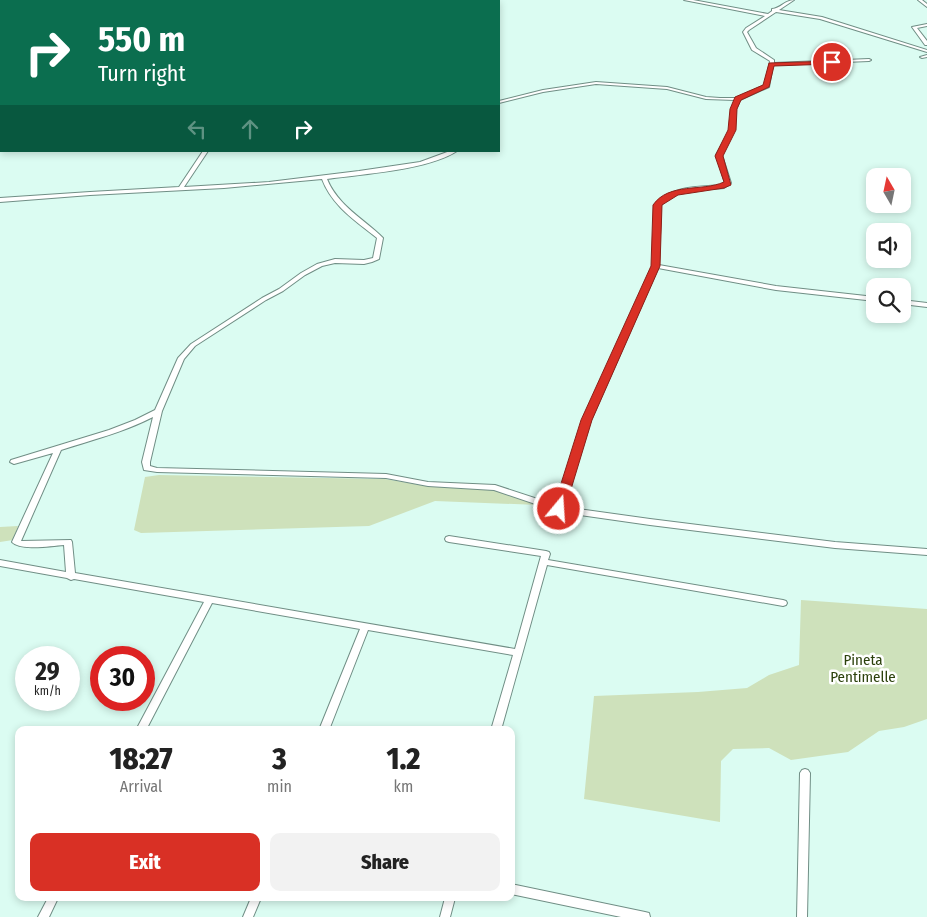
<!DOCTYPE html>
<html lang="en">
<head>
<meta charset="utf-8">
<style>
  body { margin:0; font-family:"Fira Sans Condensed",sans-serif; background:#f2f2f2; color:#222; height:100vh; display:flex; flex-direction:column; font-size:19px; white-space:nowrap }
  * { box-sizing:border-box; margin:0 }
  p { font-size:16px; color:#767676 }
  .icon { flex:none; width:28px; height:28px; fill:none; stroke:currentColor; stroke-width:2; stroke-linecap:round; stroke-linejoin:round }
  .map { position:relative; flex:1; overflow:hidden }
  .panel { position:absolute; left:15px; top:726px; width:500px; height:175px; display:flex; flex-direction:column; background:#fff; border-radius:10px; box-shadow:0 2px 8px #0003 }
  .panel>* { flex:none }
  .top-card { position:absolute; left:0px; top:0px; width:500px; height:152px; box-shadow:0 2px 8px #0003; background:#0b6e4f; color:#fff; overflow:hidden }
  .needle { width:32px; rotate:351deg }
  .controls { position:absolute; left:866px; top:168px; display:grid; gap:10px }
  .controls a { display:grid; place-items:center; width:45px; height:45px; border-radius:10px; background:#fff; box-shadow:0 2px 8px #0003; font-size:25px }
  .speed { position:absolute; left:15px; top:646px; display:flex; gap:10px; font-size:25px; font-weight:700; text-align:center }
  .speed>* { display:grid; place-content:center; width:65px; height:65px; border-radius:50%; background:#fff; box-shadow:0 2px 8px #0003; line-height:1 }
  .speed small { font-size:12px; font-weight:400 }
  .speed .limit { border:8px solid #d22; background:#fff; color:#111 }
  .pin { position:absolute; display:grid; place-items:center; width:42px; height:42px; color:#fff; margin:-21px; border:2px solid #fff; border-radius:50%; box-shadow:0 1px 5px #0007 }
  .me { position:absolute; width:55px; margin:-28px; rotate:18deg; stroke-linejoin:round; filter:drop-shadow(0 0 4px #0008) }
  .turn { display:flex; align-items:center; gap:18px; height:105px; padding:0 15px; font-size:22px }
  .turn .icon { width:65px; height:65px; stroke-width:2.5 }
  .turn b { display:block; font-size:35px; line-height:42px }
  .lanes { display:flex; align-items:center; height:48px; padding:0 15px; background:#0003; justify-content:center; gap:25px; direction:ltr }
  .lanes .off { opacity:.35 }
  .eta { display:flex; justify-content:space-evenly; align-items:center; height:85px; text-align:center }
  .eta b { font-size:30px; font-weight:800; line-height:35px }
  .cta { display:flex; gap:10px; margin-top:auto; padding:10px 15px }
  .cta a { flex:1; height:58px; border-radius:10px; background:#d93025; color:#fff; font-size:20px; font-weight:800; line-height:58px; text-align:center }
  .cta a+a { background:#f2f2f2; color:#222 }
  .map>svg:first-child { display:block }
  .green { fill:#cee1bb }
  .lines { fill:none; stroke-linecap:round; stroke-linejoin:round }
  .street-casing { stroke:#708e85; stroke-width:2 }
  .street { fill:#fff; fill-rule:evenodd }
  .route { fill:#d93025; stroke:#8d1f18 }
  .labels { text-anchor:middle; stroke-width:5; stroke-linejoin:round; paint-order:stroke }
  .near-park-label { font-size:15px; fill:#2b400b; stroke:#fff }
</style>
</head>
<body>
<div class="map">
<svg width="927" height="917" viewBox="0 0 927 917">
  <rect width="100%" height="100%" fill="#dbfcf2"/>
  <path class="green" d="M159,475L385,479L426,486L506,491L539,505L435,501L369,526L141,533L134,530L145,477Z
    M18,526L13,540L0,542V527Z
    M801,600L927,609V719L904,727L879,731L848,752L791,760L769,748L733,749L721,761L720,822L584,799L594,696L698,692L747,688L769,675L799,665Z"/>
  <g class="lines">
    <g class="street-casing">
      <path id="street" d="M684,0H693L768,14L772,11V9C780,9 785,0 794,0L779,10L822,17L927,50V52L820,19L776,12L749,30L747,32L756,48L774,60V63L869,59L871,60L869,61L773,65L769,87L740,100L736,109L734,130L722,155L731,183L724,188C702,190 677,187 661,205L659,265L776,286L875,297V301L776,290L658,268L591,420L564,507L650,519L835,542L927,549V555L835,548L650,525L559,512L494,490L428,486L386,478L157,472L144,470L142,462L153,417C124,432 92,440 61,450L21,541L71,540L72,542L75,573L515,649L541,556L449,542L446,541L445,539L446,537L449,536L546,551L549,552L550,554L548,560L783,600L786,601L787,603L786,605L783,606L547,565L501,730H491L513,655L368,630L329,730H319L360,629L212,603L146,730H136L204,602L74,579L71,580L67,578L0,566V560L66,572L64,545C51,546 21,551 12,542L53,453L14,464L10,462L11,460L109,430L135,420L155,410L178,358L191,344L262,298L279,289L301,273L317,264L335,259L364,260L373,258L377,238C356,221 332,206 322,179L224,188L90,195L0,202V198L90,192L179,187L203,151H208L184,187L269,182L359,171L420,162L450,151H457C428,170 363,174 327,179C338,206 363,218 383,238L379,259L372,262L364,264L335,263L322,266L305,275L283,291L266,300L195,346L184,359L162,411L150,462V466L157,468L386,474L428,482L495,485L556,505L583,420L653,266L655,205C672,185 698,187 723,185L725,183L716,155L730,130L732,109L735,100L706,99L667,89L596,84L543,92L499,103V101L543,90L596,82L667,87L706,97L720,98H737L765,85L770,61L752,50L743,32L746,28L765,16Z
        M918,0H922L927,4V7Z
        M927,24V26L917,28L927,41V45H925L912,27Z
        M927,55V57L922,58L920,57Z
        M0,77H1V79H0Z
        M902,300L927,303V307L902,304Z
        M805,769L808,770L810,773L807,917H797L800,773L802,770Z
        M511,884L645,912L649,913L650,917H621L511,894Z
        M48,898H58L49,917H38Z
        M251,898H261L253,917H243Z
        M445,898H455L450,917H440Z"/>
    </g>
    <use href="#street" class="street"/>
  </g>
  <path class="route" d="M834,61L832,64L774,66L769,87L741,100L737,109L736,130L723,156L731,185L724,188L678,195L662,205L660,266L592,420L565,509L563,511H555L553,509L581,420L651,266L653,205C669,182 702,192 724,182L715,156L728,130L730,109L735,97L763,85L769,63Z"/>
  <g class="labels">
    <g class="near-park-label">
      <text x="863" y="665">Pineta<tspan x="863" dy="17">Pentimelle</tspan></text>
    </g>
  </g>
</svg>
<div class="controls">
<a><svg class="needle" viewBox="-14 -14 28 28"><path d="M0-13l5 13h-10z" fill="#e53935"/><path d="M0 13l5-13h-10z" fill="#767676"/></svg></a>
<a><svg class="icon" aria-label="sound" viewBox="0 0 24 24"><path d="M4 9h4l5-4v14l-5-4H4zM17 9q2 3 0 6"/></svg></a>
<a><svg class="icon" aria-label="search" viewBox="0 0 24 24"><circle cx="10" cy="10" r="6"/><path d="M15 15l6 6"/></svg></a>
</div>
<div class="speed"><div>29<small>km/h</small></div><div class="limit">30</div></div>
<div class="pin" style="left:832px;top:62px;background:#d93025"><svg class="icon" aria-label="arrive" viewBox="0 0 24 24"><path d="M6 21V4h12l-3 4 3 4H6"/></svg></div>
<svg class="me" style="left:559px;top:509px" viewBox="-20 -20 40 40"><circle r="17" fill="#d93025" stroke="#fff" stroke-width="3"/><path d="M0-11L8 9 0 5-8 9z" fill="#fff"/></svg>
<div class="top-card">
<div class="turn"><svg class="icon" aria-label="right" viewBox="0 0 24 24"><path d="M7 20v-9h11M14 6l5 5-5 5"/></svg><div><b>550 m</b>Turn right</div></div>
<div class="lanes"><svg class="icon off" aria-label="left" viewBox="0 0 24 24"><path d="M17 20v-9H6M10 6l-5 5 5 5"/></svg><svg class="icon off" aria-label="ahead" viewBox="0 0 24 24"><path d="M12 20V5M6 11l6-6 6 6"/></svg><svg class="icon" aria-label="right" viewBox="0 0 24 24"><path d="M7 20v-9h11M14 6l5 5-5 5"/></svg></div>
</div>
<section class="panel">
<div class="eta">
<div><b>18:27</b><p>Arrival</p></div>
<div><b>3</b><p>min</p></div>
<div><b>1.2</b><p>km</p></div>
</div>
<div class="cta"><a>Exit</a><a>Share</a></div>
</section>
</div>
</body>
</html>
